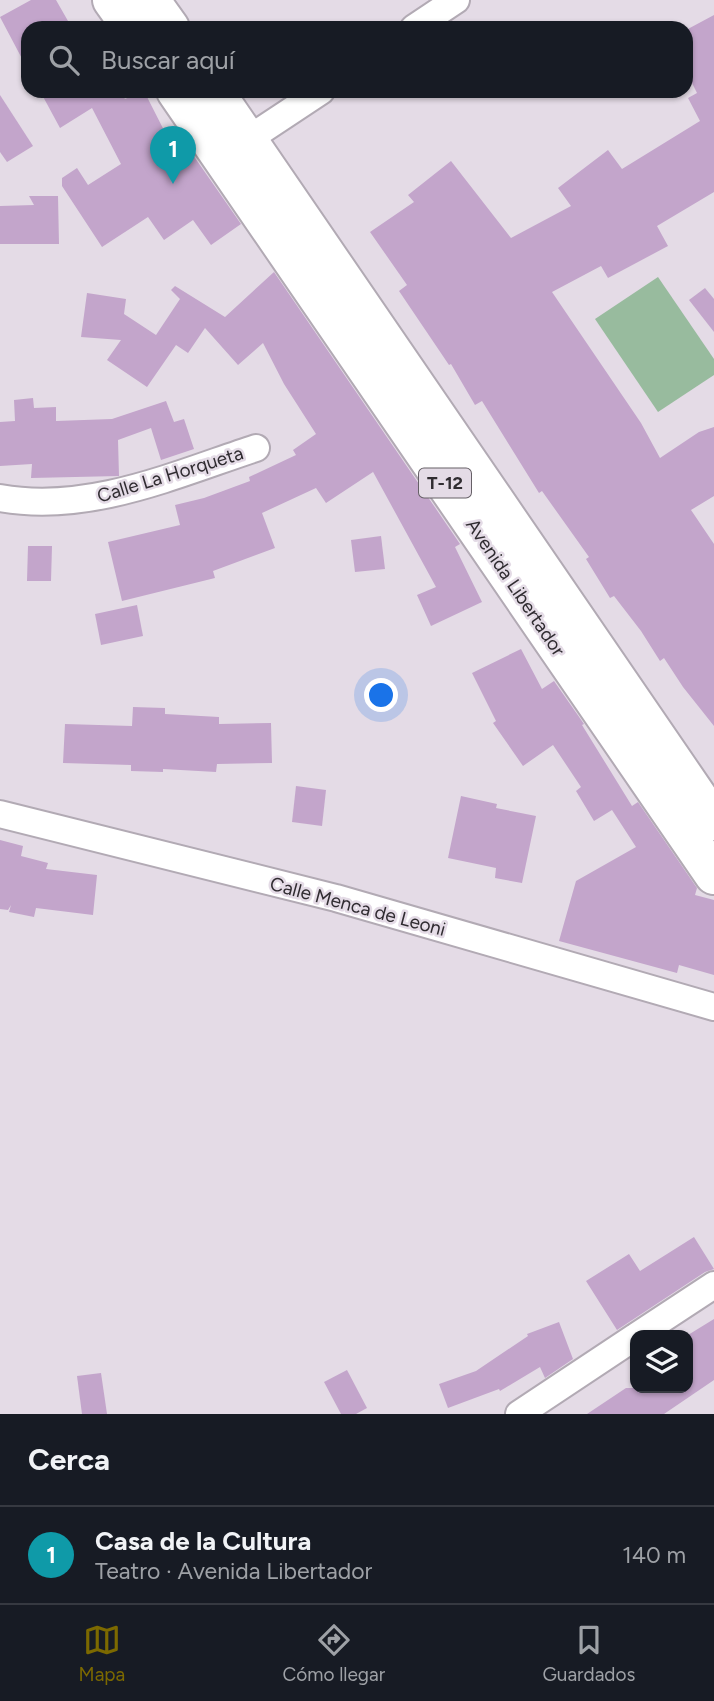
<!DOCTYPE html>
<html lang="es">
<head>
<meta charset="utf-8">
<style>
  :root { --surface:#171b24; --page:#242831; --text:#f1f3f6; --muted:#9ea1a6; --line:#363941; --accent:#7c6900 }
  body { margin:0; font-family:Figtree,sans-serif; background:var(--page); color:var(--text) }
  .controls { position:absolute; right:21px; bottom:21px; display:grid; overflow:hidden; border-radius:14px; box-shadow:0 2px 5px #0004 }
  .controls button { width:63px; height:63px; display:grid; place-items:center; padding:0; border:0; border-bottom:2px solid var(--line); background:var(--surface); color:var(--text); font:35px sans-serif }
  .you { position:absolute; left:382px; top:696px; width:24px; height:24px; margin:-18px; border:5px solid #fff; border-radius:50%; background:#1a73e8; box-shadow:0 0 0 10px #1a73e833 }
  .badge { display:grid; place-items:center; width:46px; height:46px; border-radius:50%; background:var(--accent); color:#fff; font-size:23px; font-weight:700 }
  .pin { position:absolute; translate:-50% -58px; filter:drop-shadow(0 2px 4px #0008) }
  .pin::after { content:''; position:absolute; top:37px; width:24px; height:21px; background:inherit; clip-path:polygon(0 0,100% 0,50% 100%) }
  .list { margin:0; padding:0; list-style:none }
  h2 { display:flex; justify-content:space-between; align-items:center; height:91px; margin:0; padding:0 28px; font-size:30px }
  h2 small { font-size:23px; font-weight:400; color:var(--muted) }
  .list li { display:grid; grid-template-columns:46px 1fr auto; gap:21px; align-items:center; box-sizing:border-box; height:98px; padding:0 28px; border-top:2px solid var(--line) }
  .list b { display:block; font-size:26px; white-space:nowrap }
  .list p { margin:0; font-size:23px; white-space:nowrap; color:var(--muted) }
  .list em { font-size:23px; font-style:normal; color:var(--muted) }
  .icon { flex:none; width:38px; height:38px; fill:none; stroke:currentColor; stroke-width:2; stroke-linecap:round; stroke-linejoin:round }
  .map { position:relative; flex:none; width:714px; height:1414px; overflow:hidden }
  .search { position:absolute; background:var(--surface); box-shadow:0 2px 5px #0004; left:21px; right:21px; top:21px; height:77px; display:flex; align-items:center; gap:18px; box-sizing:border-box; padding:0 24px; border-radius:21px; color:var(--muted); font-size:26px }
  .sheet { height:189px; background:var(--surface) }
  nav { display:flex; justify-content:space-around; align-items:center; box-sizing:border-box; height:98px; border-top:2px solid var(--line); background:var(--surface); font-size:19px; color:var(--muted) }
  nav a { display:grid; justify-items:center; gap:4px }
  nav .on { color:var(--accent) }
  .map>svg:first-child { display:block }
</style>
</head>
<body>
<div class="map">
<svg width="714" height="1414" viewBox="0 0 714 1414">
  <rect width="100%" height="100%" fill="#e4dbe6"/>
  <!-- green -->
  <path fill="#98bb9e" d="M658,277l56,82v16l-56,37 -63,-93z"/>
  <!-- building -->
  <g fill="#c3a5cb">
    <path d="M31,0h25l16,28h-44v42l-28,-53z"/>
    <path d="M714,15v177l-57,34 11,20 -60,32 -7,-12 -49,26 89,131 19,35 39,-26 15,-5v69l-23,14 23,34v182l-31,-39 -19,-29 -4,3 -19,-30 -27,-35 -4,2 -24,-39 3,-2 -47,-66 -3,2 -57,-92 -7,4 -24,-41 -2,1 -50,-74 8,-6 -37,-53 44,-30 -6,-7 43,-34 60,77 60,-32 -13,-18 50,-38 14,19 78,-48 -12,-23 9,-5 -11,-22v-41z"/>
    <path d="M40,91h80l5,8 19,-8 31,61 11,-7 55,79 -30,21 -18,-25 -29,20 -16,-23 -46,30 -40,-61v-8l15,-10 11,17 33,-21 -29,-56 -32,20z"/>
    <path d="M0,95l33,51 -26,16 -7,-10z"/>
    <path d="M29,196h29l1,48h-59v-38l34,-1z"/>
    <path d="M274,272l186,272 -5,3 27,55 -51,24 -14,-31 19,-8 -64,-117 1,2 -47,31 -10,-15 -54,25 13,35 -62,23 2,7 -93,23 -14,-59 72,-17 -5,-20 29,-7 46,-17 -1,-4 47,-22 -3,-5 23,-16 -32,-50 -21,-41 -25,22 -33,-37 -17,25 -12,-8 -29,42 -40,-27 14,-20 -40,-3 6,-44 39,6 -2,15 32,21 24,-36 -9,-9 4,-4 50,31z"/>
    <path d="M705,288l9,11v33l-25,-32z"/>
    <path d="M33,398l1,10 22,-1v14l56,-2 54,-18 8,21 10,-3 10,30 -33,11 -10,-32 -33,12 1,36 -88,2 1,-14 -32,2v-44l15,-1 -1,-21z"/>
    <path d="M381,536l4,33 -30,3 -4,-32z"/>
    <path d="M28,546h24l-1,35h-24z"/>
    <path d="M137,605l6,31 -42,9 -6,-31z"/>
    <path d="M521,649l21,40 12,-8 30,43 -2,1 50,81 6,-4 59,86 -2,7 19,5v75l-35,-10 -2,8 -118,-32 17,-60 60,-34 -24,-37 -18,11 -18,-30 5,-4 -28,-42 -30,21 -30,-43 3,-2 -24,-48z"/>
    <path d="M133,707l32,1v6l54,3v7l52,-1 1,40 -55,1 -1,8 -53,-3v3l-32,-1v-6l-68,-2 2,-39 67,2z"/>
    <path d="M296,786l30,4 -4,36 -30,-4z"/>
    <path d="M461,796l36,8 -1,4 40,8 -14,67 -27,-5 1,-10 -48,-10z"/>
    <path d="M0,840l23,6 -2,10 27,7 -2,6 51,6 -4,40 -57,-7 -2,9 -25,-5 2,-7 -3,5 -8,-1z"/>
    <path d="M694,1237l20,32 -9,3 -88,58 -31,-49 43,-27 11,17z"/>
    <path d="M714,1319v61l-50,34h-77l39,-26h62v-53z"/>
    <path d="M559,1322l14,37 -28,19 -5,-11 -40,24 -1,-2 -51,19 -9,-24 37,-13 52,-35 -1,-2z"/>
    <path d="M347,1370l20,38 -11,6h-15l-17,-32z"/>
    <path d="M101,1373l6,41h-25l-5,-38z"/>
  </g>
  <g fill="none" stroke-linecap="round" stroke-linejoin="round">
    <!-- street casing -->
    <g stroke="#b2aab4" stroke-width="30">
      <g id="street">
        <path d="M414,28l42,-28"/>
        <path d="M247,140l74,-49"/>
        <path d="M0,498c88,16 174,-23 256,-50"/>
        <path d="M0,814l336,84 378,109"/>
        <path d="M638,1335l76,-50"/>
        <path d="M519,1414l116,-77"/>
      </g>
    </g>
    <!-- highway casing -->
    <g stroke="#b2aab4" stroke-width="42">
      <g id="highway">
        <path d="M112,0l20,28"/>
        <path d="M150,0l20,28"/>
        <path d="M176,91l538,784"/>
        <path d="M214,91l500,730"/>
      </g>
    </g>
    <!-- street -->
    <use href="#street" stroke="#fff" stroke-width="26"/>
    <!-- highway -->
    <use href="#highway" stroke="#fff" stroke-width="38"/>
  </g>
  <g text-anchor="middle" stroke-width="5" stroke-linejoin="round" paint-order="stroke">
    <!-- shield labels -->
    <rect fill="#e4dbe6" stroke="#666067" stroke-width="2" x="419" y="468.5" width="52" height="29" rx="5"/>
    <g font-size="18" font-weight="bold" fill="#302c31">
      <text x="445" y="489">T-12</text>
    </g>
    <!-- street labels -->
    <g font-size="19" fill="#302c31" stroke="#e4dbe6">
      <text transform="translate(170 474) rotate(-17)" y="7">Calle La Horqueta</text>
      <text transform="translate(516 587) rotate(56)" y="7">Avenida Libertador</text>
      <text transform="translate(358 906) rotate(15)" y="7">Calle Menca de Leoni</text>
    </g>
  </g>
</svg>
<div class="controls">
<button><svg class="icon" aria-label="layers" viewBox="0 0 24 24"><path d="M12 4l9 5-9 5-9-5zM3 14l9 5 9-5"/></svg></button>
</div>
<div class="you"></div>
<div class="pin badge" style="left:173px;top:184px;background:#0f9aa8">1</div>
<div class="search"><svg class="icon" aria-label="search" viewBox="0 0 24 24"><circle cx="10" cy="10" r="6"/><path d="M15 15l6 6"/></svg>Buscar aquí</div>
</div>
<section class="sheet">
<h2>Cerca<small></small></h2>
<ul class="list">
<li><span class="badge" style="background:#0f9aa8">1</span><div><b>Casa de la Cultura</b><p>Teatro · Avenida Libertador</p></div><em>140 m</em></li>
</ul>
</section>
<nav>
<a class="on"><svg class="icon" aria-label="map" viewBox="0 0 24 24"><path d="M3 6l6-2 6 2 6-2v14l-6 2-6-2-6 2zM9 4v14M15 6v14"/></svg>Mapa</a>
<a><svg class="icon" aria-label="directions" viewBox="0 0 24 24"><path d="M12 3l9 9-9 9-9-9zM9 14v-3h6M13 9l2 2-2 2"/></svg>Cómo llegar</a>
<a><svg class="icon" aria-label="saved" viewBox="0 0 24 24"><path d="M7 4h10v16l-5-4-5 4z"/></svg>Guardados</a>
</nav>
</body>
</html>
